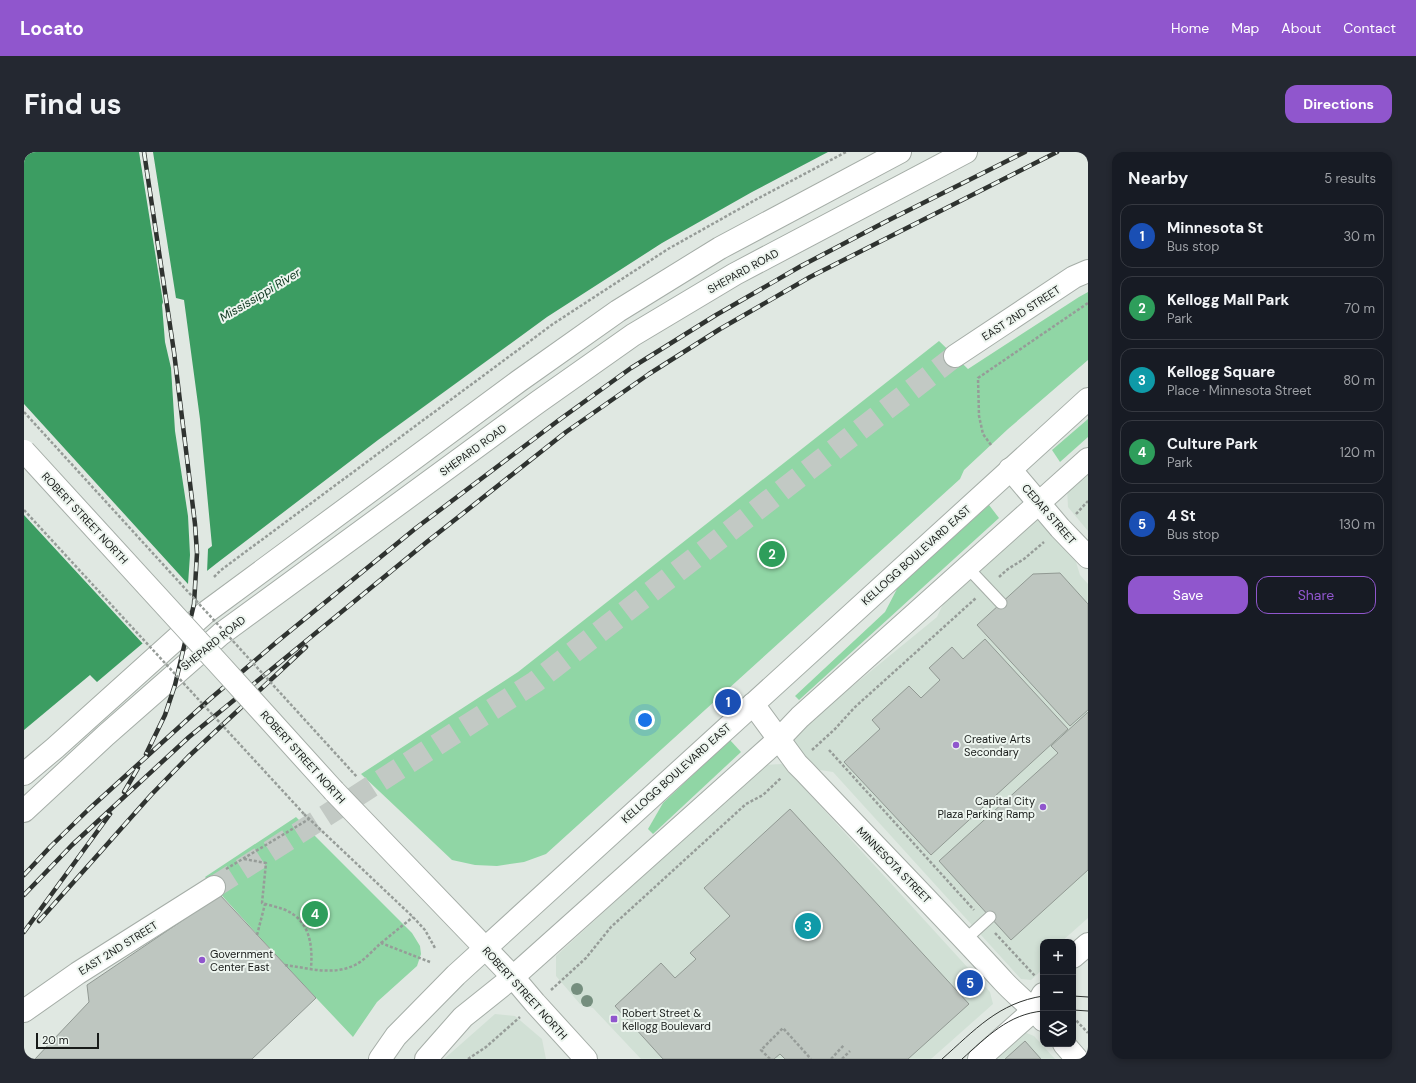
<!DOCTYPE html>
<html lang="en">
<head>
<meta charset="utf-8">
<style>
  :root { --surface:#171b24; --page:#242831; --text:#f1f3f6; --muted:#9ea1a6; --line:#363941; --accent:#9056cd }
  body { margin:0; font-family:"DM Sans",sans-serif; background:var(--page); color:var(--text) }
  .controls { position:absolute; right:12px; bottom:12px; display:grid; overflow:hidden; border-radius:8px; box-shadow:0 2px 6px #0003 }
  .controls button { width:36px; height:36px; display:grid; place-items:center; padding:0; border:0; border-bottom:1px solid var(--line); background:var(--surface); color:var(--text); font:20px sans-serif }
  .scale { position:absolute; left:12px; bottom:10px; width:63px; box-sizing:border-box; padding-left:4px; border:2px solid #181b19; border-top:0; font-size:11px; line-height:14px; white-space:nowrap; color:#181b19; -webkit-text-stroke:3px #edf5ef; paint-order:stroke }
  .you { position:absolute; left:621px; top:568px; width:14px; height:14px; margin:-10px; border:3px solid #fff; border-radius:50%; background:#1a73e8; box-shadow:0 0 0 6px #1a73e833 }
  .badge { display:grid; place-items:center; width:26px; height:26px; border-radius:50%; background:var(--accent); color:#fff; font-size:13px; font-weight:700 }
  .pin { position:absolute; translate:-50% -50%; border:2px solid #fff; box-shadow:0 1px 4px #0006 }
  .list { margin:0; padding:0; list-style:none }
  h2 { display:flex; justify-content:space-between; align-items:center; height:52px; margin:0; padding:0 16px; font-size:17px }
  h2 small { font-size:13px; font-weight:400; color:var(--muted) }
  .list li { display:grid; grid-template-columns:26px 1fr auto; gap:12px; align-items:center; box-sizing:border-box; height:64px; margin:0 8px 8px; padding:0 8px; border:1px solid var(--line); border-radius:12px }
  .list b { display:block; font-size:15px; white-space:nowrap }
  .list p { margin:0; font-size:13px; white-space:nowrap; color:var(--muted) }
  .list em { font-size:13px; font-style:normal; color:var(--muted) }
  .actions { display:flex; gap:8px; padding:12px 16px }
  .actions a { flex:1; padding:9px 0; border:1px solid var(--accent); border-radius:12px; text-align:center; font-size:14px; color:var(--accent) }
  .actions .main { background:var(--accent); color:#fff }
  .icon { flex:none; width:22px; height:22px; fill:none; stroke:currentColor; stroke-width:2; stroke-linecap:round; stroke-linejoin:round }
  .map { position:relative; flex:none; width:1064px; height:907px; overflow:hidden; border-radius:12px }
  header { display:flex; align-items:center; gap:24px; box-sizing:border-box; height:56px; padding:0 20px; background:var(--accent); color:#fff }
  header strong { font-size:19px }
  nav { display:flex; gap:22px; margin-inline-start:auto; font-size:14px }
  .intro { display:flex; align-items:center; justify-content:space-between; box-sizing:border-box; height:96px; padding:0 24px }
  h1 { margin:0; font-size:28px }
  .button { padding:10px 18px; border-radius:12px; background:var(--accent); color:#fff; font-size:14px; font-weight:700 }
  main { display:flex; gap:24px; padding:0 24px }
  aside { flex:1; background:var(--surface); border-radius:12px; box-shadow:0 2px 6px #0003 }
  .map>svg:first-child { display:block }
</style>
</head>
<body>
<header>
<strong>Locato</strong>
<nav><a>Home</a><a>Map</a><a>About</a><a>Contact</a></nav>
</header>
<div class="intro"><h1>Find us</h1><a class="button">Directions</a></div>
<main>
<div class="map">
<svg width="1064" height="907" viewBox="0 0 1064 907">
  <rect width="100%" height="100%" fill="#e0e8e2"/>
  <!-- built -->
  <g fill="#d1e0d5">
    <path d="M1064,319v60l-20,-24 -1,-19z"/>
    <path d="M1020,367l29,33 7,23 8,9v334l-27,24h-18v27l-12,11 -10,-1 -188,-207 -13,-2 -26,-25v-11l143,-117 7,-15 91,-82z"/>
    <path d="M758,612l208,228 3,12 -62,55h-290l-48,-51 -13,-4 -24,-28v-20l207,-191z"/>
    <path d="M471,862l20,2 27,23 4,20h-102z"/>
    <path d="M1000,880l10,4 21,23h-63z"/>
  </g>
  <!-- green -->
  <g fill="#90d6a5">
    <path d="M1064,140v68l-80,69 -44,41 -4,9 -414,375 -22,8 -27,4 -22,-1 -23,-5 -91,-86 157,-102 421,-331 29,28 111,-72z"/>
    <path d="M1064,267v18l-28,25 -8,-12z"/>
    <path d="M965,353l10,13 -200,182 -4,-4 90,-84 13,-25z"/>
    <path d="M706,588l11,12 -88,82 -5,-5 15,-26z"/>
    <path d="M272,665l116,116 8,13 1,8 -4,12 -40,36 -24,35 -68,-72 -80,-88z"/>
  </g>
  <!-- water -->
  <path fill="#3c9d62" d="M0,0h804l-76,40 -90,51 -115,74 -169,123 -161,123 -72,57 11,12 -59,50 -7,-7 -66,55z"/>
  <!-- pier -->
  <path fill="#e0e8e2" d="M115,0h14l23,146 8,2 16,119 12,127 -4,3 -1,24 -59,47 10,12 -14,13 -120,-130v-111l164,180 2,-29 -2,-39 -13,-85 -4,-63 -6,-26 -3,-37 1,-3z"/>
  <!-- building -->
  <g fill="#bec6c0" stroke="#919993">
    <path d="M1036,421l28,31v106l-18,16 -93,-101 56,-51z"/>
    <path d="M961,487l83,90 -137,126 -87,-93 36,-33 -8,-9 37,-34 12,12 19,-18 -11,-12 23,-21 11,12z"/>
    <path d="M1064,560v158l-77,70 -72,-79 119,-108 -7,-7z"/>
    <path d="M766,657l179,195 -61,55h-123l-5,-5 -6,5h-111l-48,-53 46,-43 14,15 21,-19 -6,-6 40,-37 -26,-28z"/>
    <path d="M196,743l96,103 -64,61h-217l54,-57 -2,-17z"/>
    <path d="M1001,889l16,18h-36z"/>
  </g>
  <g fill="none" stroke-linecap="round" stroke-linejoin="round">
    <!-- minor-tunnel -->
    <path stroke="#c2c9c4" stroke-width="22" stroke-dasharray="22 11" stroke-linecap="butt" d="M190,735l321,-205 420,-326"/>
    <!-- service casing -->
    <g stroke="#a5ada7" stroke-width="13">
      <g id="service">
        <path d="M943,415l34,36"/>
        <path d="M942,787l24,-22"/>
      </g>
    </g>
    <!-- minor casing -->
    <g stroke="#a5ada7" stroke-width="24">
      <g id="minor">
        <path d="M931,204l119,-79 14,-6"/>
        <path d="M986,317l50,59 28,29"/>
        <path d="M729,552l44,60 8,8c66,70 134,139 199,210 12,13 27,24 39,38"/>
        <path d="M1049,805l15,-13"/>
        <path d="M0,859l54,-38 136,-86"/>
        <path d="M1040,892l13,15"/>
        <path d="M955,907l55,-49 9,-16"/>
      </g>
    </g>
    <!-- tertiary casing -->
    <g stroke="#a5ada7" stroke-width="24">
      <path id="tertiary" d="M489,825l22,26 51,56"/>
    </g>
    <!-- secondary casing -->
    <g stroke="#a5ada7" stroke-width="24">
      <g id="secondary">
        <path d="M310,639l179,186"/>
        <path d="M356,907l16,-23 60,-61 632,-576"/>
        <path d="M402,907l37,-42 50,-40 266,-238 21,-22 288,-258"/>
      </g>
    </g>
    <!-- trunk casing -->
    <g stroke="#a5ada7" stroke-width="24">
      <g id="trunk">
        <path d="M0,622l31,-26 150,-135 314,-232 99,-70 102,-63 180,-96"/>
        <path d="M0,659l82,-76 115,-101 317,-232 95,-67 102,-61 231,-122"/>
      </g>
    </g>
    <!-- path -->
    <g stroke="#969c98" stroke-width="2.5" stroke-dasharray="3 2" stroke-linecap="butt">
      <path d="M967,293l-8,-11 -4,-18 -1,-38 110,-75"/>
      <path d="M1052,362l12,-13"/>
      <path d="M190,425l7,-7 332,-246 115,-75 89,-50 89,-47"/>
      <path d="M975,425l9,-8 16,-10 20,-17"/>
      <path d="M788,598l23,-21 19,-21 122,-110"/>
      <path d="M805,598l145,160"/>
      <path d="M280,662l109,103 12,13 10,18"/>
      <path d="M220,707l22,4 -4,40c7,2 15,4 21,6 26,10 30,34 28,59"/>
      <path d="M202,717l83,-50"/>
      <path d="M971,781l40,43"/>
      <path d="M233,783l8,-31"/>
      <path d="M357,791l32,-26"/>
      <path d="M261,813c23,3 48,11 70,0 10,-5 18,-15 26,-22l49,19"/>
      <path d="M527,838l35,-32 25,-31 135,-123 17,-9 18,-17"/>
      <path d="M1049,865l15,16"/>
      <path d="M444,907l18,-12 34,-30"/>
      <path d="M746,907l-9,-9 22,-22 28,31"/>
      <path d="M807,907l13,-14"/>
      <path d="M818,907l8,-8"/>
    </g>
    <!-- service -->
    <use href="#service" stroke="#fff" stroke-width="11"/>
    <!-- minor -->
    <use href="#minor" stroke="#fff" stroke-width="22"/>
    <!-- tertiary -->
    <use href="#tertiary" stroke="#fff" stroke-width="22"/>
    <!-- secondary -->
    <use href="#secondary" stroke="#fff" stroke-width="22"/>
    <!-- trunk -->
    <use href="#trunk" stroke="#fff" stroke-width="22"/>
    <!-- tram -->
    <g stroke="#2f3330" stroke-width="1">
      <path d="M1049,844l15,1"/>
      <path d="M1049,858l15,1"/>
      <path d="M918,907c33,-29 56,-56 101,-63"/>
      <path d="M938,907c25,-22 46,-45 81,-48"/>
    </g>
    <!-- rail casing -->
    <g stroke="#2f3330" stroke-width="4.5">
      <g id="rail">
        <path d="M120,0l30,200 21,172 2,29 -3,51 -19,81 -10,30 -19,39"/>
        <path d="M100,640l14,-24"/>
        <path d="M0,723l27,-29 38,-37 121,-110 69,-59 137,-112 143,-108 72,-52 85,-53 85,-49 84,-44 140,-70"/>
        <path d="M0,743l48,-50 117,-108 239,-196 138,-109 83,-58 71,-45 90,-52 247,-125"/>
        <path d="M15,769l112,-126 37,-38 118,-110"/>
        <path d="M0,780l86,-118"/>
      </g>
    </g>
    <!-- rail -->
    <use href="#rail" stroke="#edf5ef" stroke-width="3" stroke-dasharray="9" stroke-linecap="butt"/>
    <!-- secondary-bridge casing -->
    <g stroke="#a5ada7" stroke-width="24" stroke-linecap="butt">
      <path id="secondary-bridge" d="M0,299l194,212 116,128"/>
    </g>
    <!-- path-bridge -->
    <g stroke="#969c98" stroke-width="2.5" stroke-dasharray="3 2" stroke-linecap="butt">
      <path d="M0,260l333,365"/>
      <path d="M0,358l280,304"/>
    </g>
    <!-- secondary-bridge -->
    <use href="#secondary-bridge" stroke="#fff" stroke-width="22"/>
  </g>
  <!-- trees -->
  <g fill="#758e7e">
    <circle cx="553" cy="837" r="6"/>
    <circle cx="563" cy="849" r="6"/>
  </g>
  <!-- markers -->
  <g fill="#9056cd" stroke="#edf5ef" stroke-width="1.5">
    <circle cx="932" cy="593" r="4"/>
    <circle cx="1019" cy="655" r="4"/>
    <circle cx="178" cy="808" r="4"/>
    <rect x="586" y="863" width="8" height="8" rx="2"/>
  </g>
  <g text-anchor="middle" stroke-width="4" stroke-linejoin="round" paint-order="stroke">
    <!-- street labels -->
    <g font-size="11" fill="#181b19" stroke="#edf5ef">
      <text transform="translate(719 119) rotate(-29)" y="4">SHEPARD ROAD</text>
      <text transform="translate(997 161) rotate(-33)" y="4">EAST 2ND STREET</text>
      <text transform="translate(449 298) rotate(-36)" y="4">SHEPARD ROAD</text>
      <text transform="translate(1025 362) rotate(49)" y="4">CEDAR STREET</text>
      <text transform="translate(61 366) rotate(47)" y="4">ROBERT STREET NORTH</text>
      <text transform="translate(892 403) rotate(-42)" y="4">KELLOGG BOULEVARD EAST</text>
      <text transform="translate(189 491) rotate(-39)" y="4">SHEPARD ROAD</text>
      <text transform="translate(279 605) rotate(48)" y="4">ROBERT STREET NORTH</text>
      <text transform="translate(652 621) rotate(-42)" y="4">KELLOGG BOULEVARD EAST</text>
      <text transform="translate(870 713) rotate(46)" y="4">MINNESOTA STREET</text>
      <text transform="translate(94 796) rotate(-32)" y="4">EAST 2ND STREET</text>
      <text transform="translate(501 841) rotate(48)" y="4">ROBERT STREET NORTH</text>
    </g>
    <!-- poi labels -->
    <g font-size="11" fill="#181b19" stroke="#edf5ef" text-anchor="start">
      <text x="940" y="591">Creative Arts<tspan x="940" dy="13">Secondary</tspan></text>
      <text x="1011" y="653" text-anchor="end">Capital City<tspan x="1011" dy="13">Plaza Parking Ramp</tspan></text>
      <text x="186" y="806">Government<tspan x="186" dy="13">Center East</tspan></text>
      <text x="598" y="865">Robert Street &amp;<tspan x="598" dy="13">Kellogg Boulevard</tspan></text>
    </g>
    <!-- water labels -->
    <g font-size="12" font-style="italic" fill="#0c351d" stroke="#edf5ef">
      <text transform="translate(236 143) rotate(-31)" y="4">Mississippi River</text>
    </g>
  </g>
</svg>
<div class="controls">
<button>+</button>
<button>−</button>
<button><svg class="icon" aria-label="layers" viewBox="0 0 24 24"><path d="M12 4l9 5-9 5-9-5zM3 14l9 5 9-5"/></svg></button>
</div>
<div class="scale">20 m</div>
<div class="you"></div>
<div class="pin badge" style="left:704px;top:550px;background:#1a4fb4">1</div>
<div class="pin badge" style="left:748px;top:402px;background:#2e9e5b">2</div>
<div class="pin badge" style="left:784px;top:774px;background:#0f9aa8">3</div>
<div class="pin badge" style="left:291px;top:762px;background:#2e9e5b">4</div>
<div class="pin badge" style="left:946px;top:831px;background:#1a4fb4">5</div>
</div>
<aside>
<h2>Nearby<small>5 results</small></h2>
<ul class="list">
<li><span class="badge" style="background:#1a4fb4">1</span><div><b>Minnesota St</b><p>Bus stop</p></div><em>30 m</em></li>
<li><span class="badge" style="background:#2e9e5b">2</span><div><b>Kellogg Mall Park</b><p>Park</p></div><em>70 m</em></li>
<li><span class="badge" style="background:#0f9aa8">3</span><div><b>Kellogg Square</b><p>Place · Minnesota Street</p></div><em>80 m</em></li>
<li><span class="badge" style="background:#2e9e5b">4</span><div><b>Culture Park</b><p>Park</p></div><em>120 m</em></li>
<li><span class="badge" style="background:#1a4fb4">5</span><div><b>4 St</b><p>Bus stop</p></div><em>130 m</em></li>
</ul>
<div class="actions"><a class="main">Save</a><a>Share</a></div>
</aside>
</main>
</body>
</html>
